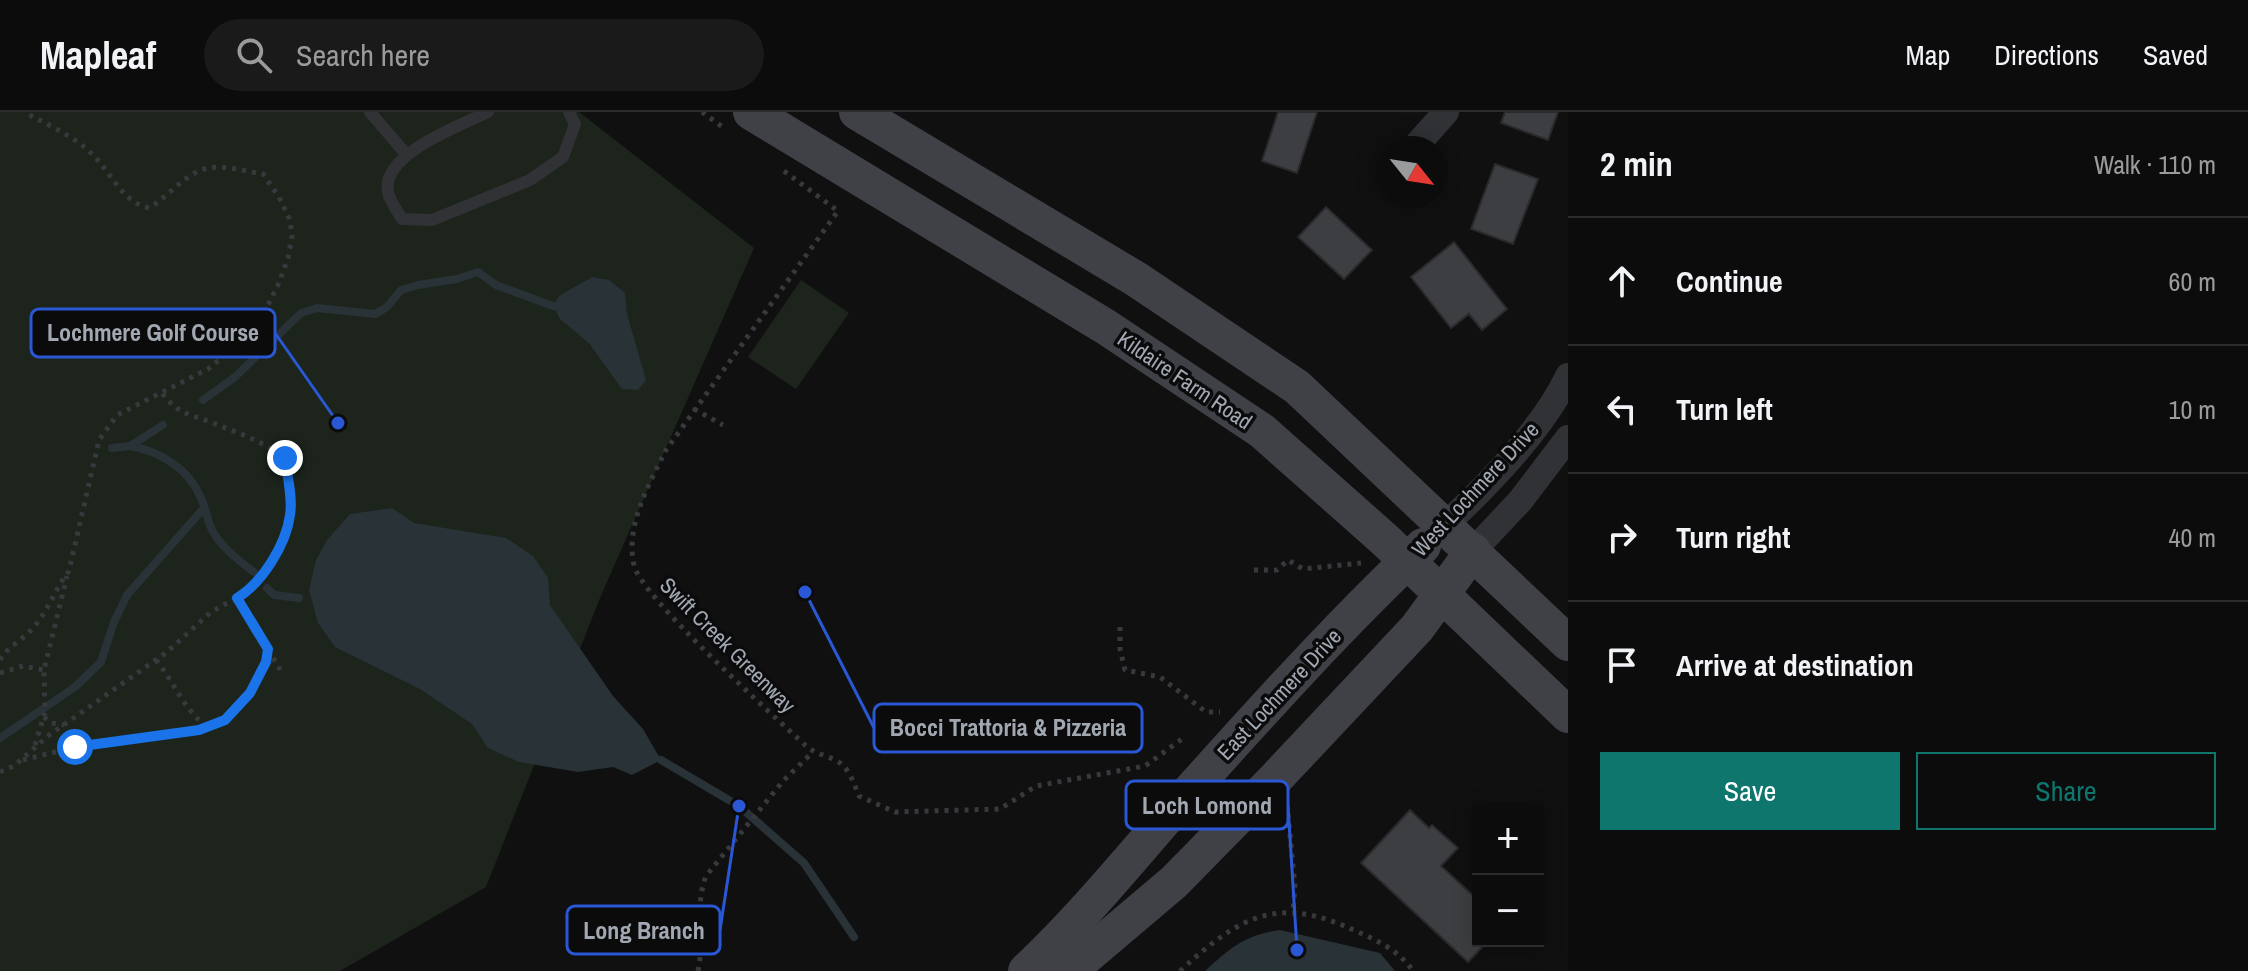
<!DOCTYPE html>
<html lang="en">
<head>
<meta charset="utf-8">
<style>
  :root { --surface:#0c0c0d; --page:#1a1a1b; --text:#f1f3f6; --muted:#9a9b9d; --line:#2c2c2e; --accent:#0f766e }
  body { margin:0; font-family:"Archivo Narrow",sans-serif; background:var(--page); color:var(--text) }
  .controls { position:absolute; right:24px; bottom:24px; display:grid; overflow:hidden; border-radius:0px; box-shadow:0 4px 20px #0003 }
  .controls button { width:72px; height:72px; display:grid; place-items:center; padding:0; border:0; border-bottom:2px solid var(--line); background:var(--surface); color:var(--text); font:40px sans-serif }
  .compass { position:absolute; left:1376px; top:24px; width:72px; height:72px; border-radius:50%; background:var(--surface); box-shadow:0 4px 20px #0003; rotate:120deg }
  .stop { position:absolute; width:24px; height:24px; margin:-18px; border:6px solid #1a73e8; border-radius:50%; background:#fff }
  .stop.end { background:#1a73e8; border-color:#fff; box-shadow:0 2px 8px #0008 }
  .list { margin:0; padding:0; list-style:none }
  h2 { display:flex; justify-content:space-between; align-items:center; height:104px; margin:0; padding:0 32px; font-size:34px }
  h2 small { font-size:26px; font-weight:400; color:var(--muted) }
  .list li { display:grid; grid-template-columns:52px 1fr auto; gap:24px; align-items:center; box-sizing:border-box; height:128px; padding:0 32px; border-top:2px solid var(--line) }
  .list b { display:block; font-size:30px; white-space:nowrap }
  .list em { font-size:26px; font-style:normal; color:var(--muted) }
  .actions { display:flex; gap:16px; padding:24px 32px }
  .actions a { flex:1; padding:18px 0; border:2px solid var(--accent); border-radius:0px; text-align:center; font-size:28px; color:var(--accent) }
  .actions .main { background:var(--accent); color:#fff }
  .icon { flex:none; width:44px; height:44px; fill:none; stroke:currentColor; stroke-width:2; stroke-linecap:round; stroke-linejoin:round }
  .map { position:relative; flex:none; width:1568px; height:859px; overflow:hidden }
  header { display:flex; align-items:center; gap:48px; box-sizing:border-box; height:112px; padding:0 40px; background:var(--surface); border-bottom:2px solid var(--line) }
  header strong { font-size:38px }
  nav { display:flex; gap:44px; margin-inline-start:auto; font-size:28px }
  .search { width:560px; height:72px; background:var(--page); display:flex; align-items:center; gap:20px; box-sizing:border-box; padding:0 28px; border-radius:44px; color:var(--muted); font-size:30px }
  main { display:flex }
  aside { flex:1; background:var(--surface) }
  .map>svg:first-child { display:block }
</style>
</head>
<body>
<header>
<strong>Mapleaf</strong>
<div class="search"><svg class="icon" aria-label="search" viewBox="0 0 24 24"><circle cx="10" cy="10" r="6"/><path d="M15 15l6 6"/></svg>Search here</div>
<nav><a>Map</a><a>Directions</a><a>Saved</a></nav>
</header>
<main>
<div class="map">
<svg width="1568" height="859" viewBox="0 0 1568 859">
  <rect width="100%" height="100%" fill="#101011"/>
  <!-- green -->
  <g fill="#1c241c">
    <path d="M0,0h579l175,136 -154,350 -114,289 -146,84h-340z"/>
    <path d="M801,168l48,33 -53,76 -48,-32z"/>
  </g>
  <!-- water -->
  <g fill="#283237">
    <path d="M592,165l17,3 16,13 2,21 19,66 -8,10 -16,-1 -33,-46 -29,-24 -7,-13 6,-10z"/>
    <path d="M392,396l22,15 92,15 27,18 15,22 2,27 63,91 30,33 18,31 -29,15 -19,-8 -35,5 -59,-10 -31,-14 -16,-24 -52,-35 -85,-42 -17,-24 -9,-33 7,-30 11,-20 23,-26z"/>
    <path d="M1280,818l100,23 15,18h-190c25,-23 40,-36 75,-41z"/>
  </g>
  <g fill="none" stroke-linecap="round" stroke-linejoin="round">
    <!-- stream -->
    <g stroke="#283237" stroke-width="8">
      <path d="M203,288l32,-23 66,-64 16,-5 58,6 12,-7 14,-17 17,-5 39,-6 21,-7 18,13 57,21"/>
      <path d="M130,334c29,5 58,22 70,50 6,11 7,25 13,36 9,15 27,30 41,40"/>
      <path d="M112,336l18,-2 33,-21"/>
      <path d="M267,476l7,7 25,3"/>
      <path d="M0,626l75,-51 26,-25 13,-40 13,-27 77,-87"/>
      <path d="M661,648l78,46 65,57 50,74"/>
    </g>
  </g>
  <!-- building -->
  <g fill="#3c3e41" stroke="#2a2a2d" stroke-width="2">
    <path d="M1278,0h39l-20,61 -35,-12z"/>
    <path d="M1505,0h53l-10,28 -47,-17z"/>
    <path d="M1495,52l43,15 -25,65 -42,-15z"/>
    <path d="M1326,95l46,43 -28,29 -46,-42z"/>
    <path d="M1454,130l53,67 -25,21 -13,-16 -18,14 -40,-51z"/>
    <path d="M1410,698l19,18 3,-3 26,23 -17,18 37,34v41h10l-20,21 -107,-99z"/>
  </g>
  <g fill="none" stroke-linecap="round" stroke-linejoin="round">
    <!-- path -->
    <g stroke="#37393d" stroke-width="5" stroke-dasharray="4 6" stroke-linecap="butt">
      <path d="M702,0l22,16"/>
      <path d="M784,59l54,40 -172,239c-17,34 -41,76 -32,115 6,31 141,152 171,180 10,9 21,10 32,16 12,6 17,23 22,35l36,16 105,-3 36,-23 109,-20 37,-27"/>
      <path d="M694,297l29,16"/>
      <path d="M1254,458h23l11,-10 15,9 58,-6"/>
      <path d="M237,486l44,73"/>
      <path d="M1120,515v22l5,21 35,7 46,35h14"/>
      <path d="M0,548c8,-14 23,-20 33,-32 15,-17 22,-39 36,-57l30,-131 18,-25 91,-46 37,-31 20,-27 13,-26 10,-27 4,-22 -2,-16 -11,-23 -16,-23c-21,-3 -49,-13 -68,-1 -17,9 -29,25 -46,35 -28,-6 -39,-38 -59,-56 -18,-17 -44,-28 -66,-40"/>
      <path d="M156,548c19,23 27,50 52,67"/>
      <path d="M0,561l23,-7 21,4"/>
      <path d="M44,605l7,6 13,2"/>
      <path d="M35,633l10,-33 -1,-42 23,-94"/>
      <path d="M23,648l52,-13 124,-17 26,-10 25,-27 16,-31 2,-13"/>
      <path d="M0,660l14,-6 34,-30 119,-84 44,-40 36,-20 20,-25 14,-22 10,-31 -6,-56c-22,-17 -49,-26 -75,-36 -23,-9 -32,-8 -48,-29"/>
      <path d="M1288,702l7,73 -2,24"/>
      <path d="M698,859c7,-32 -4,-64 8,-95l77,-95 30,-29"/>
      <path d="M1180,859c61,-56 99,-77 178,-39 21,9 42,20 55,39"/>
    </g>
    <!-- lane -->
    <g stroke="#313236" stroke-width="12">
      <path d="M370,0l36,42"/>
      <path d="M488,0c-28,14 -113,44 -99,84 3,8 9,16 13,23l30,1 98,-40 33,-23 12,-33 -6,-12"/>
    </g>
    <!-- street -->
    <g stroke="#313236" stroke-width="26">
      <path d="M1414,36l32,-36"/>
      <path d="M1445,413c43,-40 98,-96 123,-149"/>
      <path d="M1473,439l47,-50 48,-63"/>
    </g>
    <!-- secondary -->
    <g stroke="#3f4146" stroke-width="36">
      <path d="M751,0l355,215 156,104 123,109 183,175"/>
      <path d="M857,0l279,167 161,108 271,256"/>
      <path d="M1026,859c53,-50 99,-106 147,-161 81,-90 162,-181 250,-264"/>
      <path d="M1069,859l105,-89 101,-103 142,-151 56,-77"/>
    </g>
  </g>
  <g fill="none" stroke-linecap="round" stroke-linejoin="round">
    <!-- route -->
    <path stroke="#1a73e8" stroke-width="10" d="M75,635l124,-17 26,-10 25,-27 16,-31 2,-13 -31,-51c25,-15 49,-53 53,-83 3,-18 -3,-39 -5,-57"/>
  </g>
  <g text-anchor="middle" stroke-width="7" stroke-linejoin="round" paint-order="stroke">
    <!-- street labels -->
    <g font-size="22" fill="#a1a8b2" stroke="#0b0b0c">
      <text transform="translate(1185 268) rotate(34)" y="8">Kildaire Farm Road</text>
      <text transform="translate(1475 377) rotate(-47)" y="8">West Lochmere Drive</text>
      <text transform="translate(728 533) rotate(45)" y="8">Swift Creek Greenway</text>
      <text transform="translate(1279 582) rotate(-47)" y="8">East Lochmere Drive</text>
    </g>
  </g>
  <!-- callouts -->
  <path fill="none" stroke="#2a57d4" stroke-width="3" d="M338 311L275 221M805 480L874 616M1297 838L1288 693M739 694L720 818"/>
  <g fill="#2a57d4" stroke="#0b0b0c" stroke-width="3">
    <circle cx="338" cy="311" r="8"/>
    <circle cx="805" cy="480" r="8"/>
    <circle cx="1297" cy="838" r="8"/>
    <circle cx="739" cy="694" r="8"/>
  </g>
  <g fill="#0b0b0c" stroke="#2a57d4" stroke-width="3">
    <rect x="31" y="197" width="244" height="48" rx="8"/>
    <rect x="874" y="592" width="268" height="48" rx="8"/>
    <rect x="1126" y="669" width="162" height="48" rx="8"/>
    <rect x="567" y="794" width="153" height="48" rx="8"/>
  </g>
  <g font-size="24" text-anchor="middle" font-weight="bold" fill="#a1a8b2">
    <text x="153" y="229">Lochmere Golf Course</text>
    <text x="1008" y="624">Bocci Trattoria &amp; Pizzeria</text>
    <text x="1207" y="702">Loch Lomond</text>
    <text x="644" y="827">Long Branch</text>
  </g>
</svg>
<div class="controls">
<button>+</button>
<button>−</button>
</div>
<svg class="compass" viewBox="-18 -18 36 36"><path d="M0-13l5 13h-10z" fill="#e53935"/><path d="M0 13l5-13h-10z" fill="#9a9b9d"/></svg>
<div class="stop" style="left:75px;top:635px"></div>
<div class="stop end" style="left:285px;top:346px"></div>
</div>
<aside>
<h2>2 min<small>Walk · 110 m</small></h2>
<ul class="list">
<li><svg class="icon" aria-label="ahead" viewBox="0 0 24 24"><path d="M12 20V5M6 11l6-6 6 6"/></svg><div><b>Continue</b></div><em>60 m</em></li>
<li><svg class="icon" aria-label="left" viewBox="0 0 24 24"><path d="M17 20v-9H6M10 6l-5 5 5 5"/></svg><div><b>Turn left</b></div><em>10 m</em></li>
<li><svg class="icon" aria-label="right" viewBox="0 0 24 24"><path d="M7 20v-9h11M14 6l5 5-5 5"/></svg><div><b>Turn right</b></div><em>40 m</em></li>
<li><svg class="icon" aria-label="arrive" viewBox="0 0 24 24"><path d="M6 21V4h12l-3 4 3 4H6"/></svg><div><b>Arrive at destination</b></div></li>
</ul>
<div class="actions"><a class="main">Save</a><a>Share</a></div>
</aside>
</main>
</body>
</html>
